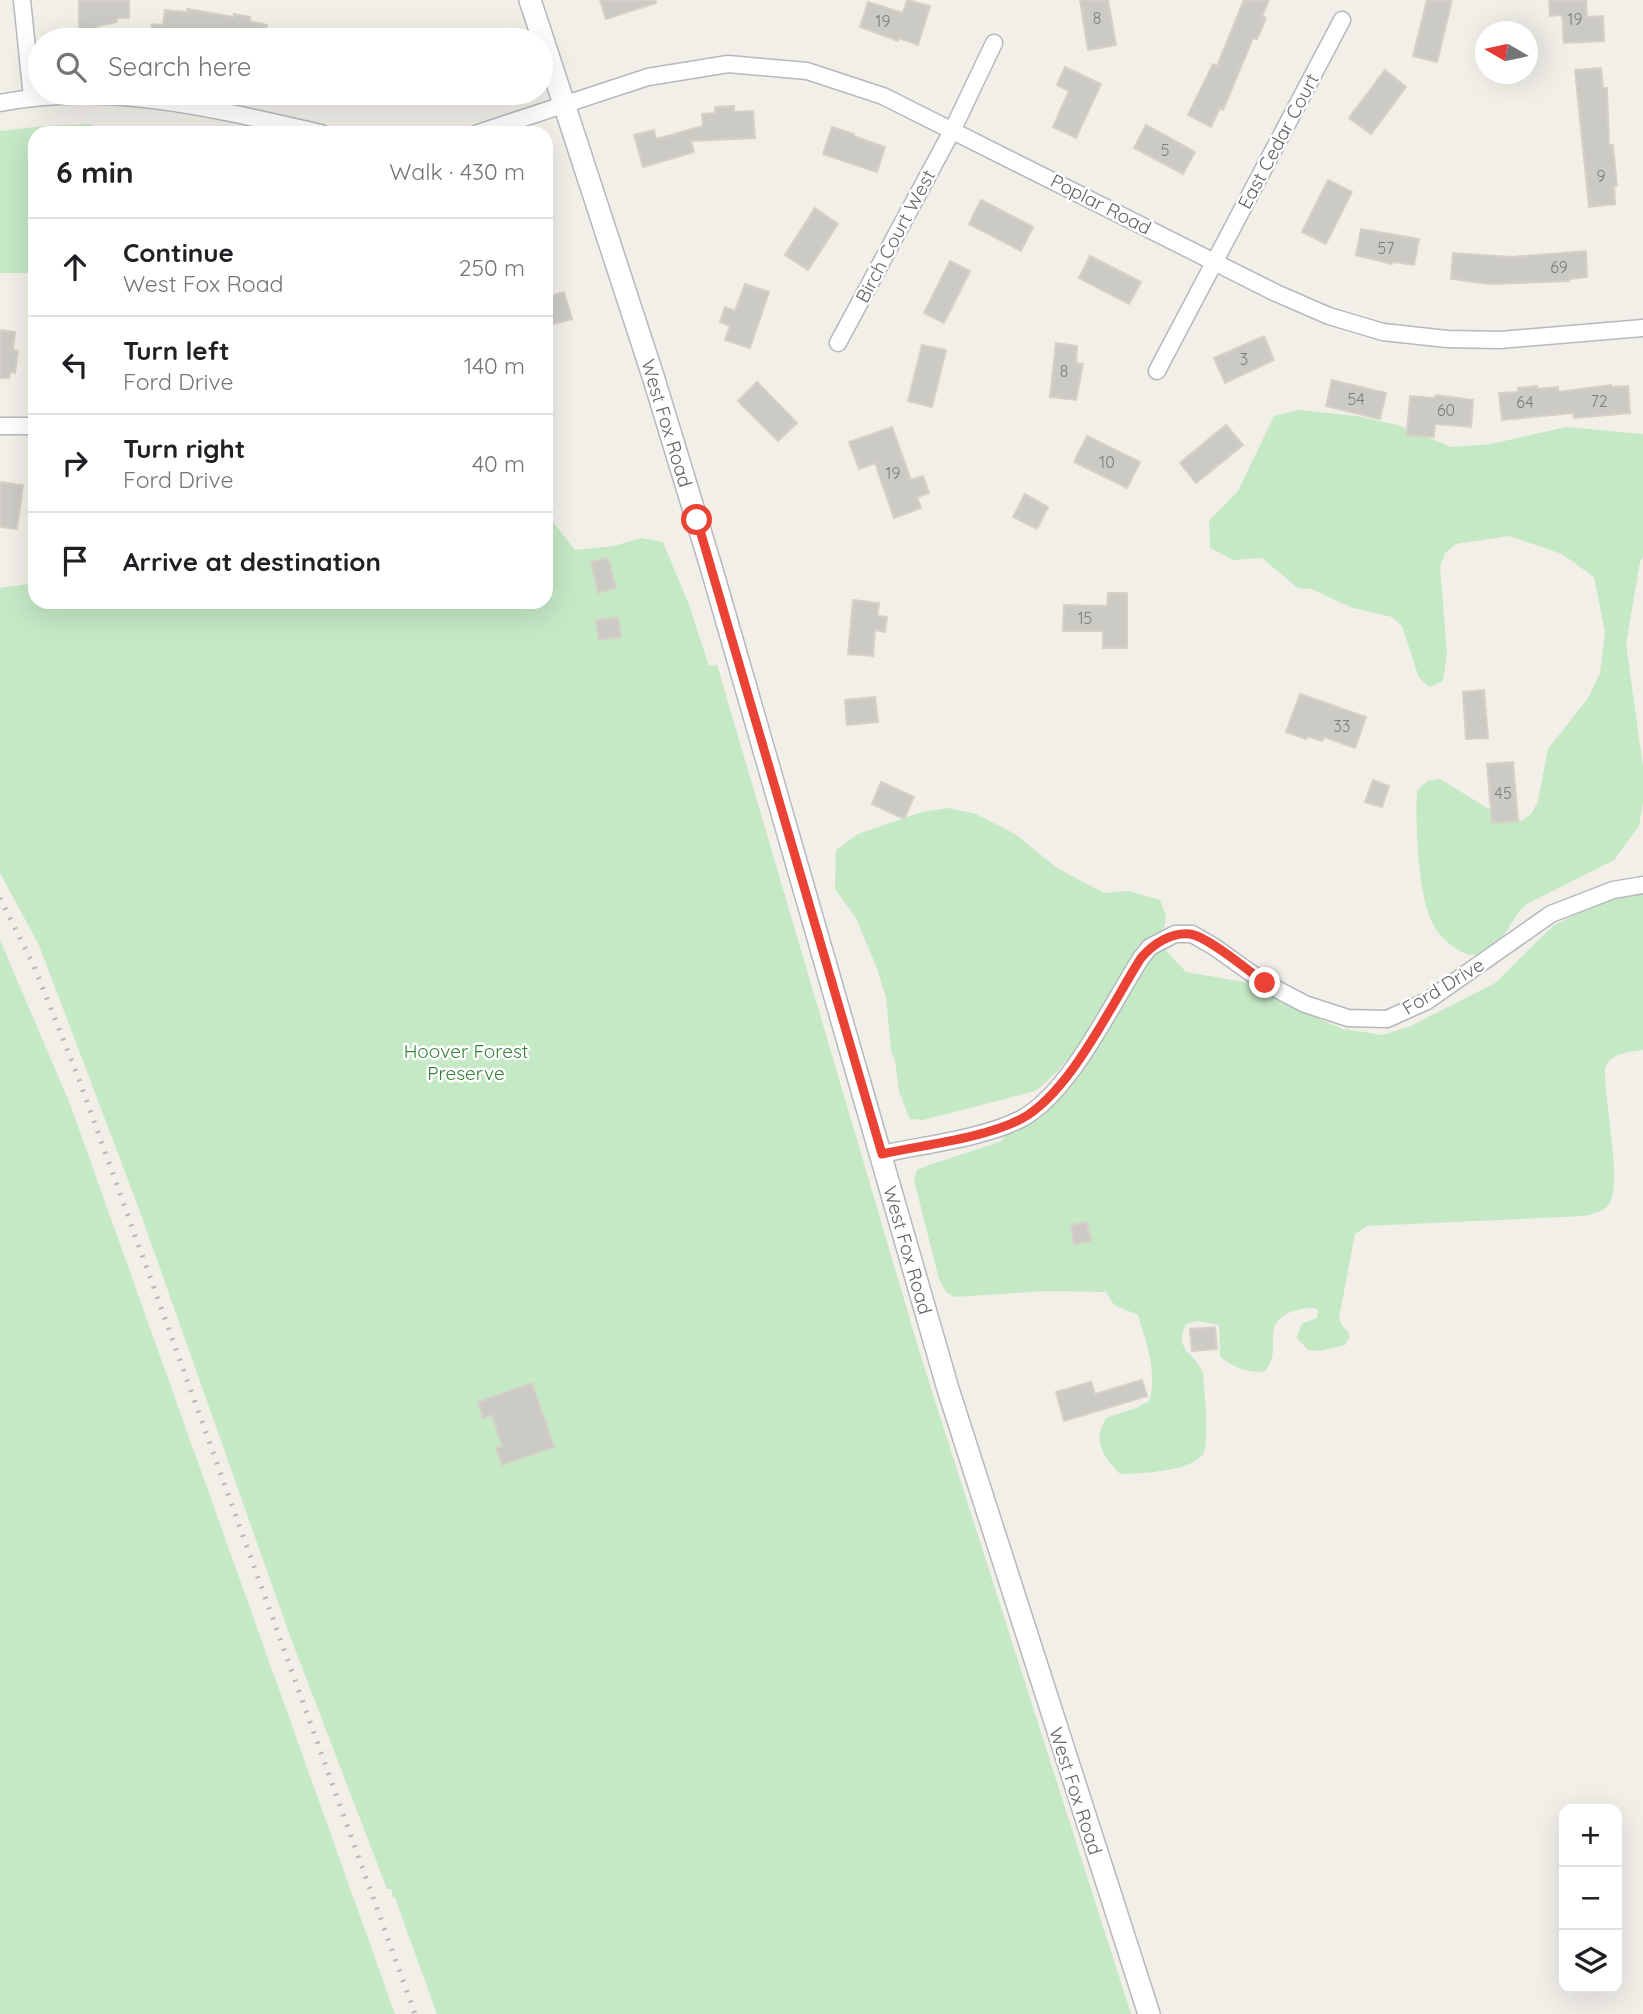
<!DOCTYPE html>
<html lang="en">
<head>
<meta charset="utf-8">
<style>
  :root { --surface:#fff; --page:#f6f6f6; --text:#202124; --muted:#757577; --line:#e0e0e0 }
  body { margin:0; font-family:Quicksand,sans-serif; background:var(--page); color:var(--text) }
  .controls { position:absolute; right:21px; bottom:21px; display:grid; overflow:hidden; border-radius:14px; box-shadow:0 7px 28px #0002 }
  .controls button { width:63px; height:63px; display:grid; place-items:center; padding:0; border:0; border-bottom:2px solid var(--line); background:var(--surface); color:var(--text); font:35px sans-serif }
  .compass { position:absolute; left:1475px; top:21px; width:63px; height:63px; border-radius:50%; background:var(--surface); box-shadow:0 7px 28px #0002; rotate:279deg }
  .stop { position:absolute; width:21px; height:21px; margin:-16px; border:5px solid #ea4335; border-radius:50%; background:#fff }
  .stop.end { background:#ea4335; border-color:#fff; box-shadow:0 2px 7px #0008 }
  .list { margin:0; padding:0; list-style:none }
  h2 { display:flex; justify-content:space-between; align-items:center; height:91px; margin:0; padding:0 28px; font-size:30px }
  h2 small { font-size:23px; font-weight:400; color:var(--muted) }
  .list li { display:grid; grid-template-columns:46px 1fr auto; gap:21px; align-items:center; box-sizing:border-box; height:98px; padding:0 28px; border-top:2px solid var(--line) }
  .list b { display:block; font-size:26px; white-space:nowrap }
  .list p { margin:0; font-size:23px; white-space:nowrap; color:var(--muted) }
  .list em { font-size:23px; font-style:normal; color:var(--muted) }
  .icon { flex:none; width:38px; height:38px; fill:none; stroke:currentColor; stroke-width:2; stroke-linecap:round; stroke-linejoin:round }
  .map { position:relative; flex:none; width:1643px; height:2014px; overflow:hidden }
  .search { position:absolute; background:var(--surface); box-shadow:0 7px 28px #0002; left:28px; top:28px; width:525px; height:77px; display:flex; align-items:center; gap:18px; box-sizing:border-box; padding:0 24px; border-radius:38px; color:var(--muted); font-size:26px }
  .panel { position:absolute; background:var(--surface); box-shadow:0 7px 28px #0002; left:28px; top:126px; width:525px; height:483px; border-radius:21px }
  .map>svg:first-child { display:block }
</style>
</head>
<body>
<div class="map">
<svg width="1643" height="2014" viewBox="0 0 1643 2014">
  <rect width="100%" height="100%" fill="#f1efe8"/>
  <!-- green -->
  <g fill="#c5e8c5">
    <path d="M92,124v9h-57v140h-35v-142l45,-5z"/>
    <path d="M1299,410l57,6 42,9 53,22 40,-3 75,-17 77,7v123l-3,5 -14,82 17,123v34l-4,25 -25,34 -87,44c-20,16 -19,40 -47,50 -10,3 -16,-1 -25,-6 -10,-7 -19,-16 -24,-28 -13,-29 -16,-98 -14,-129l10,-10 13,-2 57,35 25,7 10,-8 6,-12 10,-52 40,-51 12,-25 5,-41 -11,-55 -32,-23 -53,-18 -53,8 -11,9 -5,14 7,86 -4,28 -13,6 -11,-9 -17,-52 -10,-9 -39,-9 -42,-19 -13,-1 -36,-30 -29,2 -23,-12 -1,-27 29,-30 36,-75z"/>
    <path d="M546,517h3l26,33 39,-4 27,-8 22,4 26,63 20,61 8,-1 204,692 210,657h-694l-42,-116 -4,-2 2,-1 -2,-6h-4l-97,-253 -151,-427 -100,-264 -39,-72v-285l35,-5v19h511z"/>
    <path d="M949,808l27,6 39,20 42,34 47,25 25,-2 31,9 6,16 -3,22 4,14 19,20 64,11 35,21 58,25 40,6 28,-9 84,-43 58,-57 60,-31 30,-5v160c-14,2 -34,3 -38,19 -1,34 16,103 6,131 -5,12 -16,13 -27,16l-217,10 -12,8 -16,84 3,8 7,6v6l-4,7 -26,6 -11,-1 -11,-12 4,-14 16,-6 1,-8c-7,-4 -13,-2 -21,0 -42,12 -11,38 -33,62 -17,0 -31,-4 -44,-16l-1,-31 -22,-4 -11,3c-13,27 9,28 17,49 1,16 7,69 0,81 -10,17 -64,20 -83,20 -17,-18 -28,-32 -14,-56l30,-10 13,-7c9,-27 -3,-60 -11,-86l-24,-10 -8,-13 -61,-1 -90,6 -9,-5 -7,-13 -25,-99 3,-10 9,-4 76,-25 4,-9 37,-20 63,-105c-21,29 -42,63 -71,84l-112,29 -13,-1 -11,-27 -4,-32 -4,-9 -5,-54 -10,-31 -20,-48 -21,-29 1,-39 22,-16 64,-22z"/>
    <path d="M0,940l70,164 325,910h-395z"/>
  </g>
  <!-- building -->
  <g fill="#cccac5" stroke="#d6d1c6" stroke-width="2">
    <path d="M79,0h50v18h-12v4l-19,4v14h-19z"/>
    <path d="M600,0h55l1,3 -50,16z"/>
    <path d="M907,0l23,6 -12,39 -19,-7 -1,3 -38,-14 8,-25 35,11z"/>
    <path d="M1080,0h28l8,45 -28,5z"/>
    <path d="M1244,0h25l-7,16 4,2 -9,21 -4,-1 -30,72 -3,-2 -9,19 -23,-12 25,-51 4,2z"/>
    <path d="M1427,0h25l-15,62 -24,-6z"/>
    <path d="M1549,0h37l1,17 16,-1 1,25 -40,2 -2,-28 -12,1z"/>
    <path d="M187,9l47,8v-3l16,3v4l17,4 -4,15h-113l2,-16 11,1 2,-15 22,2z"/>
    <path d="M1065,67l36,17 -25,54 -23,-11 16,-36 -12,-6z"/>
    <path d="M1601,68l2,20h4l2,57h4l4,41h-3l1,18 -26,3 -14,-137z"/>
    <path d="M1385,70l21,17 -35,47 -22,-16z"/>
    <path d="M734,106v6l19,-1 2,27 -64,3 3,11 -51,15 -9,-32 20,-5 2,9 47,-13 -1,-12 13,-1v-6z"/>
    <path d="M1146,125l49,27 -12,22 -49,-26z"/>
    <path d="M832,127l22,7 -1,2 32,11 -8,25 -54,-18z"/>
    <path d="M1328,180l24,12 -26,52 -24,-12z"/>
    <path d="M981,200l52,27 -12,24 -52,-27z"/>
    <path d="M815,208l23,16 -30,46 -23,-15z"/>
    <path d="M1361,229l58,10 -5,26 -21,-3 -1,2 -36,-9z"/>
    <path d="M1586,251l1,26 -18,2v2l-79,3 -39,-5 2,-26 59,4z"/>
    <path d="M1090,256l51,26 -12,22 -50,-26z"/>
    <path d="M950,261l20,10 -26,52 -20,-10z"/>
    <path d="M745,284l24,8 -19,56 -25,-8 5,-14 -10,-4 5,-15 10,4z"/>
    <path d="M564,292l8,27 -26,7v-29z"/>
    <path d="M0,330l15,2 -2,18 5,1 -3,22 -5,-1 -1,6h-9z"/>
    <path d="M1264,336l10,24 -49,23 -11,-25z"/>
    <path d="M1056,343l21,3 -1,17 7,1 -7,36 -26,-3z"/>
    <path d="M922,345l24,5 -14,57 -24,-6z"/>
    <path d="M1332,380l54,13 -6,26 -54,-13z"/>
    <path d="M757,382l40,41 -19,18 -40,-40z"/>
    <path d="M1611,385l1,2 16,-1 2,27 -56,5 -1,-5 -71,7 -3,-27 19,-1v-4l19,-2v3l21,-2v5z"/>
    <path d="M1436,395l37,5 -2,27 -36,-3 -1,13 -27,-2 3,-39 25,2z"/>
    <path d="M1226,425l17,20 -47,38 -16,-20z"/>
    <path d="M892,427l19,53 12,-4 6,17 -12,4 4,11 -27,10 -19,-55 -16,6 -10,-27z"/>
    <path d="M1087,436l53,26 -13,26 -53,-26z"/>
    <path d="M0,482l23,3 -6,44 -17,-2z"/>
    <path d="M1025,494l23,13 -11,22 -24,-12z"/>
    <path d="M608,558l8,30 -18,5 -7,-31z"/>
    <path d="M1108,593h19v55h-24v-17h-40l1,-26 43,1z"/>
    <path d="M853,600l26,3 -2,13 10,1 -2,15 -10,-2 -2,26 -25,-2z"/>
    <path d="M618,617l3,20 -22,3 -3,-20z"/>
    <path d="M1484,690l4,48 -22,1 -3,-47z"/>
    <path d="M1300,694l66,23 -11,31 -31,-11 -2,4 -15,-5 -1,3 -20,-7z"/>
    <path d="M875,697l3,25 -31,3 -2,-25z"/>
    <path d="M1513,762l5,59 -26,2 -5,-59z"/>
    <path d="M1373,780l16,6 -7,21 -17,-5z"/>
    <path d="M881,782l33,15 -10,22 -32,-15z"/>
    <path d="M1087,1222l4,19 -17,3 -3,-19z"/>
    <path d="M1215,1327l2,22 -25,2 -2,-22z"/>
    <path d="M1142,1380l5,16 -83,25 -8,-29 35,-10 4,12z"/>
    <path d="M532,1383l22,64 -52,18 -6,-17 6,-2 -10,-31 -9,3 -5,-16z"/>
  </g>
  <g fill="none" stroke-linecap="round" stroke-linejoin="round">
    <!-- minor casing -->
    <g stroke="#b5b8bc" stroke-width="19">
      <g id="minor">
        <path d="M22,0l10,98"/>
        <path d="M0,103c109,-21 215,6 321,30"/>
        <path d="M478,133l170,-56 80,-13 79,7 76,25 393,197 53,23 54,16 64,7 53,1 143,-12"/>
        <path d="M838,343l115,-214 41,-86"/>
        <path d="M1157,371l185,-351"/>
        <path d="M0,426h35"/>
        <path d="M882,1154c41,-9 102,-16 139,-35 49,-26 90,-114 120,-161l9,-11 25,-13h17l21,12 52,37 40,21 43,14 39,1 40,-18 124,-87 62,-24 30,-5"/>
      </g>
    </g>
    <!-- tertiary casing -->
    <g stroke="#b5b8bc" stroke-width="24">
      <path id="tertiary" d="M530,0l123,376 59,194 236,819 201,625"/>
    </g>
    <!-- minor -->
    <use href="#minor" stroke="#fff" stroke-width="16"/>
    <!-- tertiary -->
    <use href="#tertiary" stroke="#fff" stroke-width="21"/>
    <!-- rail -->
    <path stroke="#b6b7b8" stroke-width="5" stroke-dasharray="2 9" stroke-linecap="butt" d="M0,898l34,68 43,108 338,940"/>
  </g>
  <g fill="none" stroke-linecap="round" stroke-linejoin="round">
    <!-- route -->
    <path stroke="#ea4335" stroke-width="9" d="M697,520l185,634c41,-9 103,-16 139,-35 49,-26 90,-114 120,-161 12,-14 30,-26 49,-24 17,2 59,37 75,49"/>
  </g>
  <g text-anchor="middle" stroke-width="5" stroke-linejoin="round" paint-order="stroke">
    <!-- number labels -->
    <g font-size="16" fill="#7a7d7f">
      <text x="1097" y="24">8</text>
      <text x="1575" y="25">19</text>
      <text x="883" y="27">19</text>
      <text x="1165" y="156">5</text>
      <text x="1601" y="182">9</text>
      <text x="1386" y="254">57</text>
      <text x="1559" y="273">69</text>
      <text x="1244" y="365">3</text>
      <text x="1064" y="377">8</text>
      <text x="1356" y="405">54</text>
      <text x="1599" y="407">72</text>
      <text x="1525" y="408">64</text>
      <text x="1446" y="416">60</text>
      <text x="1107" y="468">10</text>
      <text x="893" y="479">19</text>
      <text x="1085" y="624">15</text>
      <text x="1342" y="732">33</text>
      <text x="1503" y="799">45</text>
    </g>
    <!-- street labels -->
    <g font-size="19" fill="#5f6368" stroke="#fff">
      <text transform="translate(1278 141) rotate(-62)" y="7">East Cedar Court</text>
      <text transform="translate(1101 204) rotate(27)" y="7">Poplar Road</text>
      <text transform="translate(895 236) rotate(-62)" y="7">Birch Court West</text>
      <text transform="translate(667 423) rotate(73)" y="7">West Fox Road</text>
      <text transform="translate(1443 986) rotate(-31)" y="7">Ford Drive</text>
      <text transform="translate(908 1250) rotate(74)" y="7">West Fox Road</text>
      <text transform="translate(1076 1791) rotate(72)" y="7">West Fox Road</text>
    </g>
    <!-- park labels -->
    <g font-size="19" fill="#348238" stroke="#fff">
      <text x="466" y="1058">Hoover Forest<tspan x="466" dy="22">Preserve</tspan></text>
    </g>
  </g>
</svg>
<div class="controls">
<button>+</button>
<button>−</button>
<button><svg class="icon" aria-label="layers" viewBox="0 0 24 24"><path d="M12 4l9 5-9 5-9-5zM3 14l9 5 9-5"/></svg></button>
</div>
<svg class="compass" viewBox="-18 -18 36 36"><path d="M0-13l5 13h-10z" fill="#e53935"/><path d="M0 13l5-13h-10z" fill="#757577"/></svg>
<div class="stop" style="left:697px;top:520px"></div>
<div class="stop end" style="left:1265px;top:983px"></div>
<div class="search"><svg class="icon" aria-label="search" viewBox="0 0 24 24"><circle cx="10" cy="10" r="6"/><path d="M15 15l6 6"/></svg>Search here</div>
<section class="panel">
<h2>6 min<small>Walk · 430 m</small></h2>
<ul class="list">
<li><svg class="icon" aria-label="ahead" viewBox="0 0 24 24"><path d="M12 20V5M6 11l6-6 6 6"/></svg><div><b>Continue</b><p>West Fox Road</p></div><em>250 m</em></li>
<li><svg class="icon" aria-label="left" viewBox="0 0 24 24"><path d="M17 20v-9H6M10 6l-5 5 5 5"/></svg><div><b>Turn left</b><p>Ford Drive</p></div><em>140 m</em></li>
<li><svg class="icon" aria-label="right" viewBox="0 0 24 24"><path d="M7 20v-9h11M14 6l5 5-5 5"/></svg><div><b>Turn right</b><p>Ford Drive</p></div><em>40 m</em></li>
<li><svg class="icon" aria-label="arrive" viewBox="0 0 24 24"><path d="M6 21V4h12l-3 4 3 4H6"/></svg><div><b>Arrive at destination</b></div></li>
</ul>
</section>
</div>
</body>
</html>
